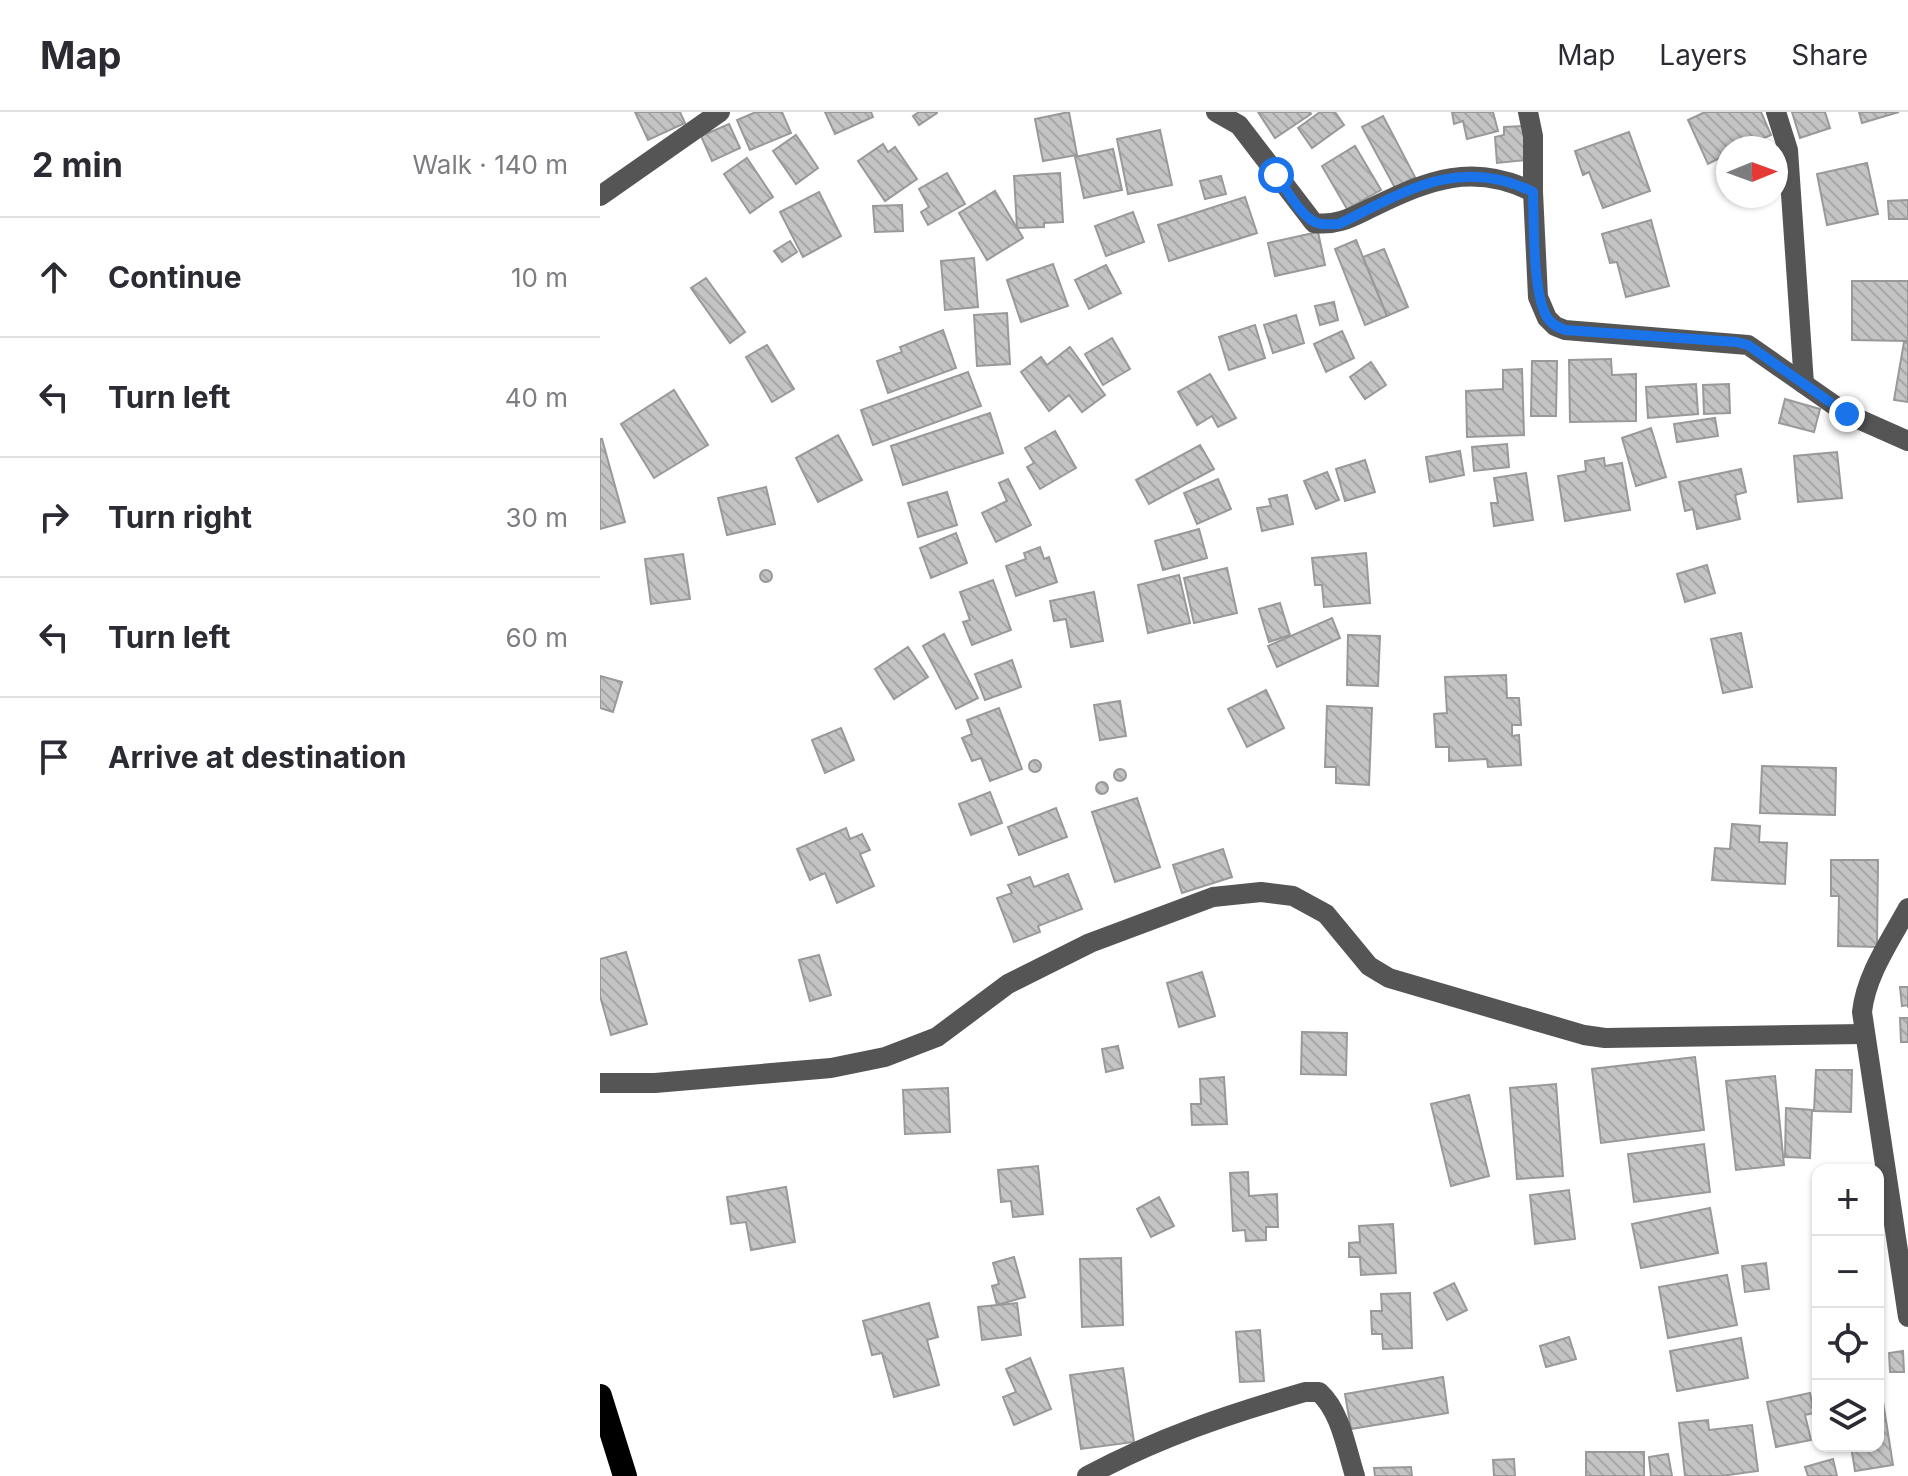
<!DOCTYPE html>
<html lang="en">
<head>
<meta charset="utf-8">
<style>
  :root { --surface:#fff; --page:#f2f2f3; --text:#2b2b33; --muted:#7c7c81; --line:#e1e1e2 }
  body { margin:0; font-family:Inter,sans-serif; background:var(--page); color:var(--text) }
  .controls { position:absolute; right:24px; bottom:24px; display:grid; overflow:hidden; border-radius:16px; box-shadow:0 2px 6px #0004 }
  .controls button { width:72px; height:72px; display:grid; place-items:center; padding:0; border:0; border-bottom:2px solid var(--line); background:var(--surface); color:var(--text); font:40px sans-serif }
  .compass { position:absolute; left:1116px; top:24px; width:72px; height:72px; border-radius:50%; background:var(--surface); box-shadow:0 2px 6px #0004; rotate:89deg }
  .stop { position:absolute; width:24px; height:24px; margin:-18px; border:6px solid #1a73e8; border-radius:50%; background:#fff }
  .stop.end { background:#1a73e8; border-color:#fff; box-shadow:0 2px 8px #0008 }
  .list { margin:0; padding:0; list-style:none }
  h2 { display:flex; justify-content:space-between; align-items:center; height:104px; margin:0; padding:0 32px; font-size:34px }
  h2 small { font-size:26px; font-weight:400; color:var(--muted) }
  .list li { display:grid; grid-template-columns:52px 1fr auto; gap:24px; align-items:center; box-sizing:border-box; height:120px; padding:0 32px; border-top:2px solid var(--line) }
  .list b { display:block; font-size:30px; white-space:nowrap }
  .list em { font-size:26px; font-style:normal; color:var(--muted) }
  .icon { flex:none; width:44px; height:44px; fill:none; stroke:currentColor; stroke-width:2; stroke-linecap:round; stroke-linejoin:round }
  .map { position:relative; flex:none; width:1308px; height:1364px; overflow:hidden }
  header { display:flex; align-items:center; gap:48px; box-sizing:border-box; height:112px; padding:0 40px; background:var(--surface); border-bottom:2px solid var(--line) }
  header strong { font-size:38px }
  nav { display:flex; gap:44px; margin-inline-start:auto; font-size:28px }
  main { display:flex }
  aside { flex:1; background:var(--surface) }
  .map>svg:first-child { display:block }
</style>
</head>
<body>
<header>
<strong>Map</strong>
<nav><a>Map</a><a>Layers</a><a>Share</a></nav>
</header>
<main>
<aside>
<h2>2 min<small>Walk · 140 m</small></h2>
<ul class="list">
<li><svg class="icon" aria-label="ahead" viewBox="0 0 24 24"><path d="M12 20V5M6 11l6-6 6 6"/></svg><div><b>Continue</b></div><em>10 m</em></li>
<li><svg class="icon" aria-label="left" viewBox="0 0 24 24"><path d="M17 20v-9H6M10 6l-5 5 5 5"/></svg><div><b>Turn left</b></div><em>40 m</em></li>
<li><svg class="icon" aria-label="right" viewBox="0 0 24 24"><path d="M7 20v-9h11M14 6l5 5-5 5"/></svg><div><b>Turn right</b></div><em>30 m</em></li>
<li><svg class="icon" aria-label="left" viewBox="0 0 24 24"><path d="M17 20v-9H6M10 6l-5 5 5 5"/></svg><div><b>Turn left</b></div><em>60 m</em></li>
<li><svg class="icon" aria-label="arrive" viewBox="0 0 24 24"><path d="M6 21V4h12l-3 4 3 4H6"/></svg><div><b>Arrive at destination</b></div></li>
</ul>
</aside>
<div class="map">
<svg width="1308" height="1364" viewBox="0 0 1308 1364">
  <defs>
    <pattern id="building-back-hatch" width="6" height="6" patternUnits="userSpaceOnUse" patternTransform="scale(2)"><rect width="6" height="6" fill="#c4c4c4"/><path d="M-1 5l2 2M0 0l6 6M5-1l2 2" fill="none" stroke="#a7a7a7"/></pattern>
  </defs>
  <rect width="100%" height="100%" fill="#fff"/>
  <!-- building -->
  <g fill="url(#building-back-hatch)" stroke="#999" stroke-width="2">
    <path d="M35,0h45l5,11 -37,17z"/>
    <path d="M156,0h26l9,21 -41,17 -13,-30z"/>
    <path d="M225,0h46l2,5 -38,17z"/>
    <path d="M319,0h18v1l-18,12 -6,-9z"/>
    <path d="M469,0l8,43 -34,6 -8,-42z"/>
    <path d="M658,0h52l1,2 -36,24z"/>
    <path d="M720,0h15l9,13 -32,23 -14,-20z"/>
    <path d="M852,0h41l5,19 -31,8 -4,-18 -9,3z"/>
    <path d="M1105,0h56l10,23 -29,13h-14v6l-20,10 -20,-44z"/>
    <path d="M1192,0h33l5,16 -30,10z"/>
    <path d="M1259,0h40l-37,11z"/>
    <path d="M783,4l32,61 -20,11 -33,-61z"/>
    <path d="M129,12l11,24 -28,13 -11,-25z"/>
    <path d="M923,14l4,34 -30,3 -2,-26 9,-2v-8z"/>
    <path d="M560,18l12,55 -44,9 -11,-55z"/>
    <path d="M1029,20l21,59 -47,17 -14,-36 -6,3 -8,-24z"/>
    <path d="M196,23l22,33 -22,16 -23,-33z"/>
    <path d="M283,32l5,8 7,-5 22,32 -32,22 -27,-40z"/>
    <path d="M755,34l26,44 -34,19 -25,-43z"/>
    <path d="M513,37l9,41 -38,8 -9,-41z"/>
    <path d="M147,46l26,39 -23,16 -26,-39z"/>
    <path d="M1267,51l11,51 -51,11 -10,-51z"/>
    <path d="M347,61l18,31 -37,21 -7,-13 8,-5 -10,-18z"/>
    <path d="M460,61l3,49 -19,1v4l-27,1 -3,-52z"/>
    <path d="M621,64l5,18 -21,5 -5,-18z"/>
    <path d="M395,79l28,47 -36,22 -28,-47z"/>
    <path d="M219,80l22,44 -38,21 -23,-45z"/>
    <path d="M645,85l12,36 -88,28 -11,-36z"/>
    <path d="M1308,88v19h-19l-1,-18z"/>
    <path d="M302,93l1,26 -28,1 -2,-26z"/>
    <path d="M533,100l11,30 -38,14 -11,-30z"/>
    <path d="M1051,108l18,66 -43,11 -9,-35 -7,1 -8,-29z"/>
    <path d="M718,120l7,33 -50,11 -7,-33z"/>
    <path d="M756,128l31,76 -22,9 -30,-76z"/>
    <path d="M190,129l7,11 -15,10 -8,-11z"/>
    <path d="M784,137l24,58 -21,9 -24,-59z"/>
    <path d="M374,146l4,49 -33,3 -4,-49z"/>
    <path d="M453,152l15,42 -47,16 -14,-42z"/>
    <path d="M506,153l15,28 -32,16 -14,-29z"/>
    <path d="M106,166l39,54 -15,11 -39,-55z"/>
    <path d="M1252,169h56v60l-56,-1z"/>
    <path d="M734,190l4,18 -18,5 -5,-19z"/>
    <path d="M407,201l3,51 -33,2 -3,-51z"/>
    <path d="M696,203l8,28 -31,10 -9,-28z"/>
    <path d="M655,213l10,33 -36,12 -10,-33z"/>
    <path d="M343,218l13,38 -68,25 -11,-32 25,-9 -2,-5z"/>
    <path d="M742,219l12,27 -28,14 -12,-28z"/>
    <path d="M512,226l18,31 -27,16 -18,-31z"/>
    <path d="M1304,230l4,1v59l-14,-2z"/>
    <path d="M167,233l27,44 -22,13 -26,-45z"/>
    <path d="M470,235l35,48 -23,17 -13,-17 -20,16 -28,-39 20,-15 6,8z"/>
    <path d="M1011,247l1,16 24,-1v47l-66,1 -1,-62z"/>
    <path d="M932,249h25l-1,55h-25z"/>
    <path d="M771,250l15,23 -21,14 -15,-22z"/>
    <path d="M922,257l2,66 -57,2 -1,-46 37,-2v-19z"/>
    <path d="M368,260l13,34 -108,39 -12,-35z"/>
    <path d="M610,262l26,44 -18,9 -6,-11 -15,9 -19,-33z"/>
    <path d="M1096,272l2,30 -50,4 -2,-31z"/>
    <path d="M1129,272l1,29 -26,1 -1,-29z"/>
    <path d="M74,278l34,55 -54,33 -33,-54z"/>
    <path d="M1185,287l35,10 -6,23 -35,-9z"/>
    <path d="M390,301l13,40 -100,32 -12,-39z"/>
    <path d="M1115,306l3,18 -41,6 -3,-18z"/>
    <path d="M1051,316l15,49 -30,9 -14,-48z"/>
    <path d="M455,319l21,37 -36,21 -13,-22 7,-4 -9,-15z"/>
    <path d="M238,323l24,45 -44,22 -22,-44z"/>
    <path d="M0,327h2l23,83 -25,7z"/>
    <path d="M907,332l2,23 -35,4 -2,-24z"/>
    <path d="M600,333l14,24 -65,35 -13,-24z"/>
    <path d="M860,339l4,24 -34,7 -4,-25z"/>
    <path d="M1237,340l5,46 -44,4 -4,-46z"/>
    <path d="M1004,346l1,8 17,-3 8,47 -65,11 -7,-45 28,-5 -1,-10z"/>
    <path d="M765,348l10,32 -30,9 -9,-32z"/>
    <path d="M1141,357l5,23 -11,3 5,24 -43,10 -4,-20 -8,2 -6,-29z"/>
    <path d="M727,360l12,28 -23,9 -12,-28z"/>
    <path d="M926,361l7,47 -39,6 -3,-23h7l-4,-25z"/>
    <path d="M408,367l23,46 -35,17 -14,-29 25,-12 -8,-18z"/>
    <path d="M618,367l13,30 -34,15 -13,-31z"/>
    <path d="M166,375l9,37 -48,11 -9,-37z"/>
    <path d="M347,380l10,33 -39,12 -10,-34z"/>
    <path d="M687,383l6,29 -31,7 -5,-23 14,-2 -2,-7z"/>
    <path d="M599,417l8,29 -44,12 -8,-29z"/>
    <path d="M356,421l11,30 -36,15 -11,-30z"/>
    <path d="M440,435l4,12 5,-2 8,25 -41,14 -10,-30 20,-7 -2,-6z"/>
    <path d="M766,441l4,50 -46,4 -2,-22h-7l-3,-27z"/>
    <path d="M83,442l7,45 -39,5 -6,-45z"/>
    <path d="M1107,453l8,28 -30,9 -8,-28z"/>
    <path d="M627,456l10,45 -43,10 -10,-45z"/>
    <circle cx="166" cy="464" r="6"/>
    <path d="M579,463l11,48 -42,10 -10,-48z"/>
    <path d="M393,468l18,50 -39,15 -9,-23 7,-2 -10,-28z"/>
    <path d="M494,480l9,49 -32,6 -5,-28 -12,2 -4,-20z"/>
    <path d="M680,491l10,32 -21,7 -10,-33z"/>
    <path d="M732,506l8,20 -63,29 -9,-21z"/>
    <path d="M1141,521l11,54 -29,6 -12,-54z"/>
    <path d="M344,522l34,64 -22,11 -33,-63z"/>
    <path d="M748,523l32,1 -2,50 -31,-1z"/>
    <path d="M308,535l20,30 -34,22 -19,-30z"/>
    <path d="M412,548l9,27 -36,13 -10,-26z"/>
    <path d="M906,563l1,23h12l2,27h-9v11l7,-1 2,30 -33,2 -1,-8 -38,2v-14h-13l-2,-33 13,-1 -2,-36z"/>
    <path d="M0,564l22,6 -9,30 -13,-4z"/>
    <path d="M666,578l18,38 -37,19 -19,-38z"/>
    <path d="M520,589l6,35 -26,4 -6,-35z"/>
    <path d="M727,594l45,2 -3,77 -33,-2v-16h-11z"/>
    <path d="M399,596l23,61 -32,12 -9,-23 -9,3 -10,-23 10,-4 -5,-14z"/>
    <path d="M241,616l13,32 -29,13 -13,-33z"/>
    <circle cx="435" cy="654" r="6"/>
    <path d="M1162,654l74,2 -1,47 -75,-2z"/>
    <circle cx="520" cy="663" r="6"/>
    <circle cx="502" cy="676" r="6"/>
    <path d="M390,680l12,31 -31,12 -12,-31z"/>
    <path d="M537,686l23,69 -45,15 -23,-70z"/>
    <path d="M456,696l11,29 -48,18 -11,-28z"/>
    <path d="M1132,712l28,2 -1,16 28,1 -2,41 -73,-4 3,-32 15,1z"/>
    <path d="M246,716l4,11 12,-5 8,16 -10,4 14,32 -37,17 -12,-30 -15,7 -13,-31z"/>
    <path d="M623,737l9,28 -50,16 -9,-28z"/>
    <path d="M1231,748h47l-1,87 -39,-1 1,-50h-8z"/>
    <path d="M468,762l14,35 -44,17 2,6 -26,10 -17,-44 15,-5 -4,-8 22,-8 4,10z"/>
    <path d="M26,840l21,72 -36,11 -11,-39v-37z"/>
    <path d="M219,843l12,40 -21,6 -11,-41z"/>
    <path d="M602,860l13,44 -36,11 -12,-44z"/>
    <path d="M1300,875h8v21v-3l-6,1z"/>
    <path d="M1300,906h8v24h-7z"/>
    <path d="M702,920l45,1 -1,42 -45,-1z"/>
    <path d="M518,934l5,22 -17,4 -4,-23z"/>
    <path d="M1095,945l9,73 -103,13 -9,-74z"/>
    <path d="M1216,958h36l-1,42 -37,-1z"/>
    <path d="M1175,964l9,89 -48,5 -10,-89z"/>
    <path d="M624,965l3,47 -35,1 -1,-21h10l-1,-25z"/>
    <path d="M956,972l7,92 -46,3 -7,-91z"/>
    <path d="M348,976l2,44 -45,2 -2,-44z"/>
    <path d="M869,983l20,81 -38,10 -20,-82z"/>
    <path d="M1186,996l26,2 -2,48 -25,-1z"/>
    <path d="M1104,1032l6,48 -76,10 -6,-48z"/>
    <path d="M438,1054l5,48 -30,3 -2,-16 -10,1 -3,-32z"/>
    <path d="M648,1060l1,24 28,-2 1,33h-12v13l-20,1 -1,-11 -12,1 -3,-58z"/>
    <path d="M186,1075l9,55 -44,8 -5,-28 -15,2 -4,-27z"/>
    <path d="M969,1078l6,49 -40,5 -5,-49z"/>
    <path d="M559,1085l15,29 -23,11 -14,-28z"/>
    <path d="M1110,1096l8,45 -77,15 -9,-44z"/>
    <path d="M793,1112l3,49 -35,2 -1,-18h-11v-14l11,-1 -1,-16z"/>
    <path d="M414,1145l11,40 -28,8 -5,-19 7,-2 -6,-21z"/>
    <path d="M521,1146l2,67 -41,2 -2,-68z"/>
    <path d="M1166,1151l3,26 -24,3 -3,-26z"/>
    <path d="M1127,1163l10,50 -69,13 -9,-51z"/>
    <path d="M854,1171l13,27 -20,10 -13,-27z"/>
    <path d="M810,1181l2,55 -29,1 -1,-15h-10l-1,-23h11l-1,-17z"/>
    <path d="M329,1191l9,34 -11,3 12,45 -45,12 -12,-44 -10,2 -9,-34z"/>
    <path d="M417,1191l4,32 -39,5 -4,-33z"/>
    <path d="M660,1218l4,51 -24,1 -4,-50z"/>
    <path d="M969,1225l7,22 -30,8 -6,-21z"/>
    <path d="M1141,1226l7,40 -71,13 -7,-40z"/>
    <path d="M1303,1239l1,21h-14l-1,-19z"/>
    <path d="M430,1246l21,51 -37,16 -11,-28 13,-5 -10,-23z"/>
    <path d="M523,1256l11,74 -53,7 -11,-74z"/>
    <path d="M1278,1258l15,95 -38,6 -4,-25h27z"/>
    <path d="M843,1265l5,36 -97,16 -6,-35z"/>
    <path d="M1210,1281l4,20 -9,2 6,25 -35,7 -9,-45z"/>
    <path d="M1108,1308l1,10 43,-5 6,46 -37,5h-36l-6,-53z"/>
    <rect x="986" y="1340" width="58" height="24"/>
    <path d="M1068,1342l4,22h-21l-2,-19z"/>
    <path d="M914,1347l1,17h-21l-1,-16z"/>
    <path d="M1233,1347l4,17h-29l-3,-9z"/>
    <path d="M811,1355l1,9h-37l-1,-8z"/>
  </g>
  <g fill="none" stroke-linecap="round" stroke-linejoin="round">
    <!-- minor -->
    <g stroke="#555" stroke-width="20">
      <path d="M616,0l23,13 75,98c24,3 38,-6 59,-16 56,-27 100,-45 160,-15"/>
      <path d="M928,0l5,24v56l5,105 9,21 8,8 10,4 183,15 99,69 61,27"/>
      <path d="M1176,0l12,38 16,234"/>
      <path d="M0,84l120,-84"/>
      <path d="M1308,796c-18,33 -42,67 -46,104l46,305"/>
      <path d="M0,971h55l176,-15 54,-11 52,-20 71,-53 82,-41 123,-46 48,-5 32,4 33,18 43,52 20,12 195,57 21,3 258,-4"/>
      <path d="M487,1364c73,-39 139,-61 218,-84h14c22,20 27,56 36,84"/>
    </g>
    <!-- highway -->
    <path stroke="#000" stroke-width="24" d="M0,1284l25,80"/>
  </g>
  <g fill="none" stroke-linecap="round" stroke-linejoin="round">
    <!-- route -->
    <path stroke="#1a73e8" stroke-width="10" d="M676,63c10,13 22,37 37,46 7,5 18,3 26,3 65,-32 121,-69 194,-32 1,29 -1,107 16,128 4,5 9,7 16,10l171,12 12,3 99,69"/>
  </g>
</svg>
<div class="controls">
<button>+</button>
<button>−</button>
<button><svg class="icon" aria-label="locate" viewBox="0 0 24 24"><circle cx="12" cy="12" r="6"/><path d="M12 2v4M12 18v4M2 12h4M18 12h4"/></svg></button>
<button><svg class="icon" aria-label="layers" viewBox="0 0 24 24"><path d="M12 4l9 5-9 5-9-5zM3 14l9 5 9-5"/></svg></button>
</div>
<svg class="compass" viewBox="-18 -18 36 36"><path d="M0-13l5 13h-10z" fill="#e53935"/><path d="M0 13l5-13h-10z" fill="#7c7c81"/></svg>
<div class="stop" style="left:676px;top:63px"></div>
<div class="stop end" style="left:1247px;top:302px"></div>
</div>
</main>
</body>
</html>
